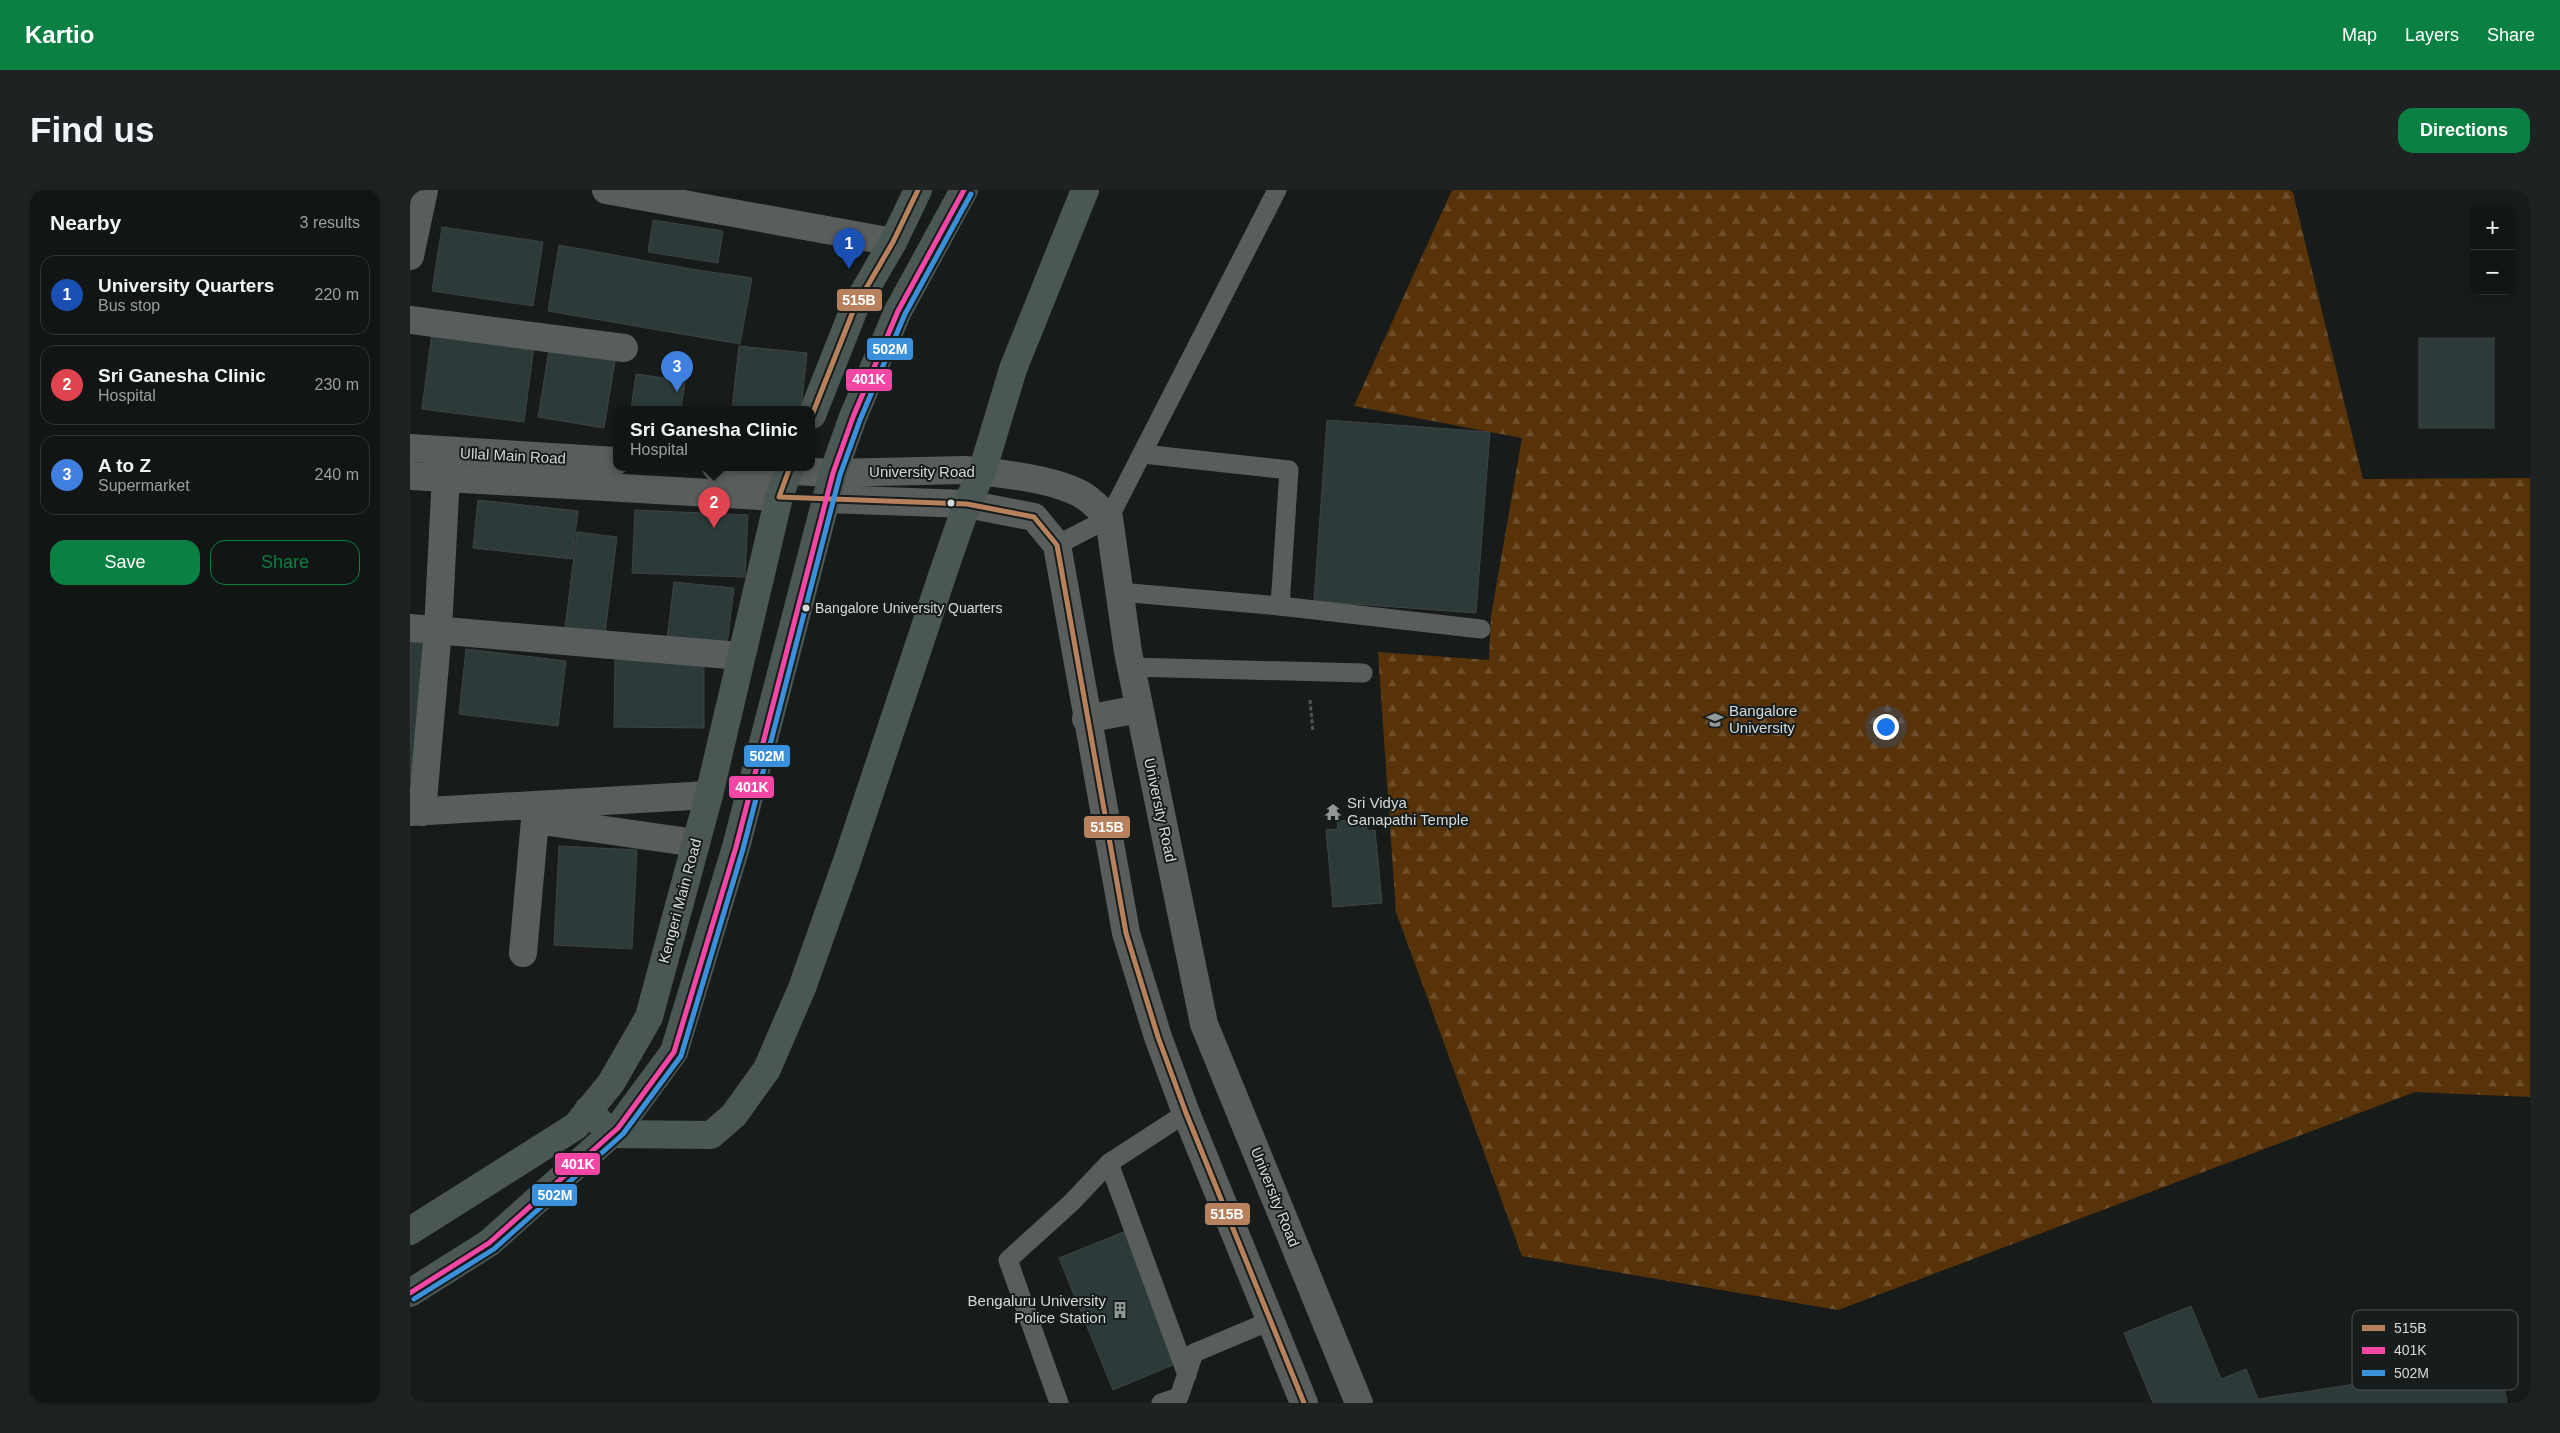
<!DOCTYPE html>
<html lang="en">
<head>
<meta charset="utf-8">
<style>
  :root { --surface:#111514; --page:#1e2222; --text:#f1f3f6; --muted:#9c9fa0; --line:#303434; --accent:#0b8043 }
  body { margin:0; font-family:Helvetica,sans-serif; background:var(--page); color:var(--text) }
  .controls { position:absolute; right:15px; top:15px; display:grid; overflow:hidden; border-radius:10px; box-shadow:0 2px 8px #0003 }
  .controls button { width:45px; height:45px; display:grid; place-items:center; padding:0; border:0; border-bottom:1px solid var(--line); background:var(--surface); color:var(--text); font:25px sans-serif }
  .you { position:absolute; left:1475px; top:536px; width:18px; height:18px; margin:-12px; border:4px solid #fff; border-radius:50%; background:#1a73e8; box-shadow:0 0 0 8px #1a73e833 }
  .badge { display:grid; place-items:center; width:32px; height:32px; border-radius:50%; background:var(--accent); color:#fff; font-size:16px; font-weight:700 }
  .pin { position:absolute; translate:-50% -41px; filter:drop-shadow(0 1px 2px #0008) }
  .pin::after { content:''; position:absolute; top:26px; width:18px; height:15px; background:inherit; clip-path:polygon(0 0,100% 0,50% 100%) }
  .popup { position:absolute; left:203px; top:216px; width:202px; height:65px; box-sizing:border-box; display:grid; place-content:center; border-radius:10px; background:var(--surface); filter:drop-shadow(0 1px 4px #0005); font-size:16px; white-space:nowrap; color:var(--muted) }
  .popup b { font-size:19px; color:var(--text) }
  .popup::after { content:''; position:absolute; left:50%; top:100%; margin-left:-10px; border:10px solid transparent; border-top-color:var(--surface) }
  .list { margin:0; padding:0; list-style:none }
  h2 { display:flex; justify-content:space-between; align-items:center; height:65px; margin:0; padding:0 20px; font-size:21px }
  h2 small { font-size:16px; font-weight:400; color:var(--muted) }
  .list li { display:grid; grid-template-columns:32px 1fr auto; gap:15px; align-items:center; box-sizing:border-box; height:80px; margin:0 10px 10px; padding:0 10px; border:1px solid var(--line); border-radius:15px }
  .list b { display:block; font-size:19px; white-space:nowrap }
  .list p { margin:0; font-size:16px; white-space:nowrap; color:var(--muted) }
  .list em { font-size:16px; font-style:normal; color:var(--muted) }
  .actions { display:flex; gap:10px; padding:15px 20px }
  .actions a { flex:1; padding:11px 0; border:1px solid var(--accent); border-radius:15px; text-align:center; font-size:18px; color:var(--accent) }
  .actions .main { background:var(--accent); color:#fff }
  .map { position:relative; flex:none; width:2120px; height:1213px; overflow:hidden; border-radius:15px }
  header { display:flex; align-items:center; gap:30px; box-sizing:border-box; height:70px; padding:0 25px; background:var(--accent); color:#fff }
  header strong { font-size:24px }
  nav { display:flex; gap:28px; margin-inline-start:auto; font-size:18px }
  .intro { display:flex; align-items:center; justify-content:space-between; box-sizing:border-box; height:120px; padding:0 30px }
  h1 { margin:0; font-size:35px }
  .button { padding:12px 22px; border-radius:15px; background:var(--accent); color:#fff; font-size:18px; font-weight:700 }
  main { display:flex; gap:30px; padding:0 30px }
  aside { flex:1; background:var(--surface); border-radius:15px; box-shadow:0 2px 8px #0003 }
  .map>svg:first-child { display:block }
</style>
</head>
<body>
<header>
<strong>Kartio</strong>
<nav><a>Map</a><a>Layers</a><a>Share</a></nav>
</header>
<div class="intro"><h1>Find us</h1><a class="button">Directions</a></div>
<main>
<aside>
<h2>Nearby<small>3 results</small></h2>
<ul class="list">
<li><span class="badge" style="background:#1a4fb4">1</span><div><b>University Quarters</b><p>Bus stop</p></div><em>220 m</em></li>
<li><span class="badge" style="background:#e0444e">2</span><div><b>Sri Ganesha Clinic</b><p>Hospital</p></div><em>230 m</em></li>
<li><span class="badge" style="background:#3f7fe0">3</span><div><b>A to Z</b><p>Supermarket</p></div><em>240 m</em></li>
</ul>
<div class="actions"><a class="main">Save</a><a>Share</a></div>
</aside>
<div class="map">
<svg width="2120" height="1213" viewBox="0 0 2120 1213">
  <defs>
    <pattern id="forest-firs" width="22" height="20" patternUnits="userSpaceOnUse" patternTransform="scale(1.25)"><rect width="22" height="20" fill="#583208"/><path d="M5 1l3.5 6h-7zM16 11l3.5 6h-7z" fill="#6f4f2b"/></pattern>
  </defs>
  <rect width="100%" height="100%" fill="#171c1b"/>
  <!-- forest -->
  <path fill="url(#forest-firs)" d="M1042,0h838l3,3 70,286 167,-1v619l-115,-5 -577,218 -316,-54 -126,-344 -18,-260 111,8 2,-44 31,-178 -168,-32z"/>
  <!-- building -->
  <g fill="#2c3b39" stroke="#3f4342">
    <path d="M243,30l70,11 -5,32 -70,-11z"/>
    <path d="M32,37l101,15 -10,64 -101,-15z"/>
    <path d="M149,55l132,24 61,9 -12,66 -192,-33z"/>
    <path d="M22,142l102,14 -10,76 -102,-13z"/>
    <rect x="2009" y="148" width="75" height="90"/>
    <path d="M140,154l66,11 -12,73 -66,-11z"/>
    <path d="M329,156l68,7 -6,56h-69z"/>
    <path d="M226,184l49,7 -4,28h-50z"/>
    <path d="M917,230l163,12 -14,181 -162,-12z"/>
    <path d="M68,310l100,11 -6,48 -99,-11z"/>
    <path d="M225,320l113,5 -3,62 -113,-4z"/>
    <path d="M167,342l40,5 -12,96 -40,-5z"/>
    <path d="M264,392l60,6 -7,57 -60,-6z"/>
    <path d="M0,443l21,1 -10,148 -11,-1z"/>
    <path d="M56,459l100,12 -8,65 -99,-12z"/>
    <path d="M205,468l89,1v69l-90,-1z"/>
    <path d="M956,629l1,12 8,-1 7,73 -49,4 -7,-77 12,-1 -1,-8z"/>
    <path d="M149,656l78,4 -5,99 -78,-4z"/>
    <path d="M716,1041l54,131 -67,28 -54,-132z"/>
    <path d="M1781,1116l30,73 25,-10 12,30 242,-37 7,41h-354l-29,-70z"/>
  </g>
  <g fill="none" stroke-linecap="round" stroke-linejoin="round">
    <!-- path -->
    <path stroke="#525554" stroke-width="3" stroke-dasharray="4 2.5" stroke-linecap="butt" d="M900,510l3,32"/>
    <!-- lane -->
    <g stroke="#595d5c" stroke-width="19">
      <path d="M647,355l52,-27 168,-328"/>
      <path d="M709,402l161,14 9,-136 -146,-16"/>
      <path d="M870,416l201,23"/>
      <path d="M721,477l232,6"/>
      <path d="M699,973l78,212"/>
      <path d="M649,1213l-51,-143 63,-57 38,-40 77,-50"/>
      <path d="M751,1213l18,-6 15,-44 76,-32"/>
    </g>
    <!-- street -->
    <g stroke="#595d5c" stroke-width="28">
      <path d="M196,0l287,52"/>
      <path d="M0,66l14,-66"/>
      <path d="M0,130l214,28"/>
      <path d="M0,438l330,28"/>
      <path d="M0,622l299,-17"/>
      <path d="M12,622l16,-182 9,-175"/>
      <path d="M113,763l12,-133 161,23"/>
    </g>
    <!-- secondary -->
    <g stroke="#595d5c" stroke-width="28">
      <path d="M0,258l206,13"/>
      <path d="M306,277l117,6 132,-3c34,3 84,8 114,23 11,5 21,17 30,25l19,134 76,372 155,379"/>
      <path d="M0,286l369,21"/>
      <path d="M417,309l140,5 67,13 23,28 69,388 32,104 28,76 118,290"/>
      <path d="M676,529l53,-10"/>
    </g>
    <!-- primary -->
    <g stroke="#4b5755" stroke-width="28">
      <path d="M402,225l42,-106 39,-67 25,-52"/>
      <path d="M178,920l23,24 100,1 23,-20 33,-46 35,-81 44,-124 97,-291 24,-69 15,-32 31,-103 72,-179"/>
      <path d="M0,1041l166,-105 35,-43 38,-66 60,-222 70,-298 11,-30"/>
      <path d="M0,1103l79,-50 129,-115 56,-76 62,-205 97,-374 20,-56 45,-106 66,-121"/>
    </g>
    <!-- bus-1 casing -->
    <g stroke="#161d1c" stroke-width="9">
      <g id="bus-1">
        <path d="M402,225l42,-106 39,-67 25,-52"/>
        <path d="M380,277l-11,30 188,7 67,13 23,28 69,388 32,104 28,76 118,290"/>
      </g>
    </g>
    <!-- bus-2 casing -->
    <g stroke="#161d1c" stroke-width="9">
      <path id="bus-2" d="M0,1103l79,-50 129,-115 56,-76 62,-205 97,-374 20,-56 45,-106 66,-121"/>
    </g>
    <!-- bus-3 casing -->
    <g stroke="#161d1c" stroke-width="9">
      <path id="bus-3" d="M4,1109l80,-50 129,-115 58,-78 62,-207 97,-374 20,-55 45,-106 66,-120"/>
    </g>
    <!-- bus-1 -->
    <use href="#bus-1" stroke="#b6815c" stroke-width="5"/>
    <!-- bus-2 -->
    <use href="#bus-2" stroke="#f346a5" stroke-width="5"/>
    <!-- bus-3 -->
    <use href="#bus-3" stroke="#3a90db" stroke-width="5"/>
  </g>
  <!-- icons -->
  <defs>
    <g id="university-bare" transform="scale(1.35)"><path d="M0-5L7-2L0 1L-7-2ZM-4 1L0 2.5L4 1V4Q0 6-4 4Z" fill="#929896" stroke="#161d1c" stroke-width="2.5" paint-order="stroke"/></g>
    <g id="temple-bare" transform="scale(1.35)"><path d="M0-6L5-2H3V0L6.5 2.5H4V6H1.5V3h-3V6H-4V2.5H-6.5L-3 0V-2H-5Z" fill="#929896" stroke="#161d1c" stroke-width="2.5" paint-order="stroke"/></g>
    <g id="building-bare" transform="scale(1.35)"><path d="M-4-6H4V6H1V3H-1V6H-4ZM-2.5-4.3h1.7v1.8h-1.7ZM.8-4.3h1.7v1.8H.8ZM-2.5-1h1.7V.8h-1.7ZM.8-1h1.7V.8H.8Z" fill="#929896" stroke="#161d1c" stroke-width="2.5" paint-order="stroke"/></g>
  </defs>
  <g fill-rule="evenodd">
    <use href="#university-bare" x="1305" y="530"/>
    <use href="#temple-bare" x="923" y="622"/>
    <use href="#building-bare" x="710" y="1120"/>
  </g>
  <!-- markers -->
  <g fill="#d5dad9" stroke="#161d1c" stroke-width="2">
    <circle cx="541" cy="313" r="4.5"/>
    <circle cx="396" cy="418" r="4.5"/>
  </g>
  <g text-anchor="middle" stroke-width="4" stroke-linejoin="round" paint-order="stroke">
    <!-- bus labels -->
    <g font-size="14" fill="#d5dad9" stroke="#161d1c" text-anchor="start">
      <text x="405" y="423">Bangalore University Quarters</text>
    </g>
    <!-- street labels -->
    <g font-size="15" fill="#d5dad9" stroke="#161d1c">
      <text transform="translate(103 266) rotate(3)" y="5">Ullal Main Road</text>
      <text x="512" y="287">University Road</text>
      <text transform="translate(750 620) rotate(78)" y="5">University Road</text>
      <text transform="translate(270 711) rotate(-75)" y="5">Kengeri Main Road</text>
      <text transform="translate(865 1007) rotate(68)" y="5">University Road</text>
    </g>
    <!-- poi labels -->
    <g font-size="15" fill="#d5dad9" stroke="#161d1c" text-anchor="start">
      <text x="1319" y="526">Bangalore<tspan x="1319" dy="17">University</tspan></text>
      <text x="937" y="618">Sri Vidya<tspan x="937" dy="17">Ganapathi Temple</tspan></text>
      <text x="696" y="1116" text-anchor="end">Bengaluru University<tspan x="696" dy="17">Police Station</tspan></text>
    </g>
  </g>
  <!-- legend -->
  <rect x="1942" y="1120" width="166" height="80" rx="8" fill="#161d1c" stroke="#4f5655" stroke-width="1"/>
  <rect x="1952" y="1135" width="23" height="6" fill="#b6815c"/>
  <rect x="1952" y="1157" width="23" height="7" fill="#f346a5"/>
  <rect x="1952" y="1180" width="23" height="6" fill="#3a90db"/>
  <g font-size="14" fill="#d5dad9">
    <text x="1984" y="1143">515B</text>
    <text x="1984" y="1165">401K</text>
    <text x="1984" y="1188">502M</text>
  </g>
  <g stroke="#161d1c" stroke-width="2">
    <rect x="426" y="98" width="47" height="24" rx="5" fill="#b6815c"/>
    <rect x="456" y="147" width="48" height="24" rx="5" fill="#3a90db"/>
    <rect x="435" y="178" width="48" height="24" rx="5" fill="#f346a5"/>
    <rect x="333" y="554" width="48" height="24" rx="5" fill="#3a90db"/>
    <rect x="318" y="585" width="47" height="24" rx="5" fill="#f346a5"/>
    <rect x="673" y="625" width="48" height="24" rx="5" fill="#b6815c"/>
    <rect x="144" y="962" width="47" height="24" rx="5" fill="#f346a5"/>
    <rect x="121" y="993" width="47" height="24" rx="5" fill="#3a90db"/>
    <rect x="794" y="1012" width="47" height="24" rx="5" fill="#b6815c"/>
  </g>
  <g font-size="14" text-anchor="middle" font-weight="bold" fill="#fff">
    <text x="449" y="115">515B</text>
    <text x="480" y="164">502M</text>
    <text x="459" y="194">401K</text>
    <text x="357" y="571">502M</text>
    <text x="342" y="602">401K</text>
    <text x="697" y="642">515B</text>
    <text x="168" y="979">401K</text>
    <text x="145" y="1010">502M</text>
    <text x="817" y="1029">515B</text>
  </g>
</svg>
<div class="controls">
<button>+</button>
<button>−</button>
</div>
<div class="you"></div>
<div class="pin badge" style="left:439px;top:79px;background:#1a4fb4">1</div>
<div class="pin badge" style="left:304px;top:338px;background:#e0444e">2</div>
<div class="popup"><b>Sri Ganesha Clinic</b>Hospital</div>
<div class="pin badge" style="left:267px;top:202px;background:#3f7fe0">3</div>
</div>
</main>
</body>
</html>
